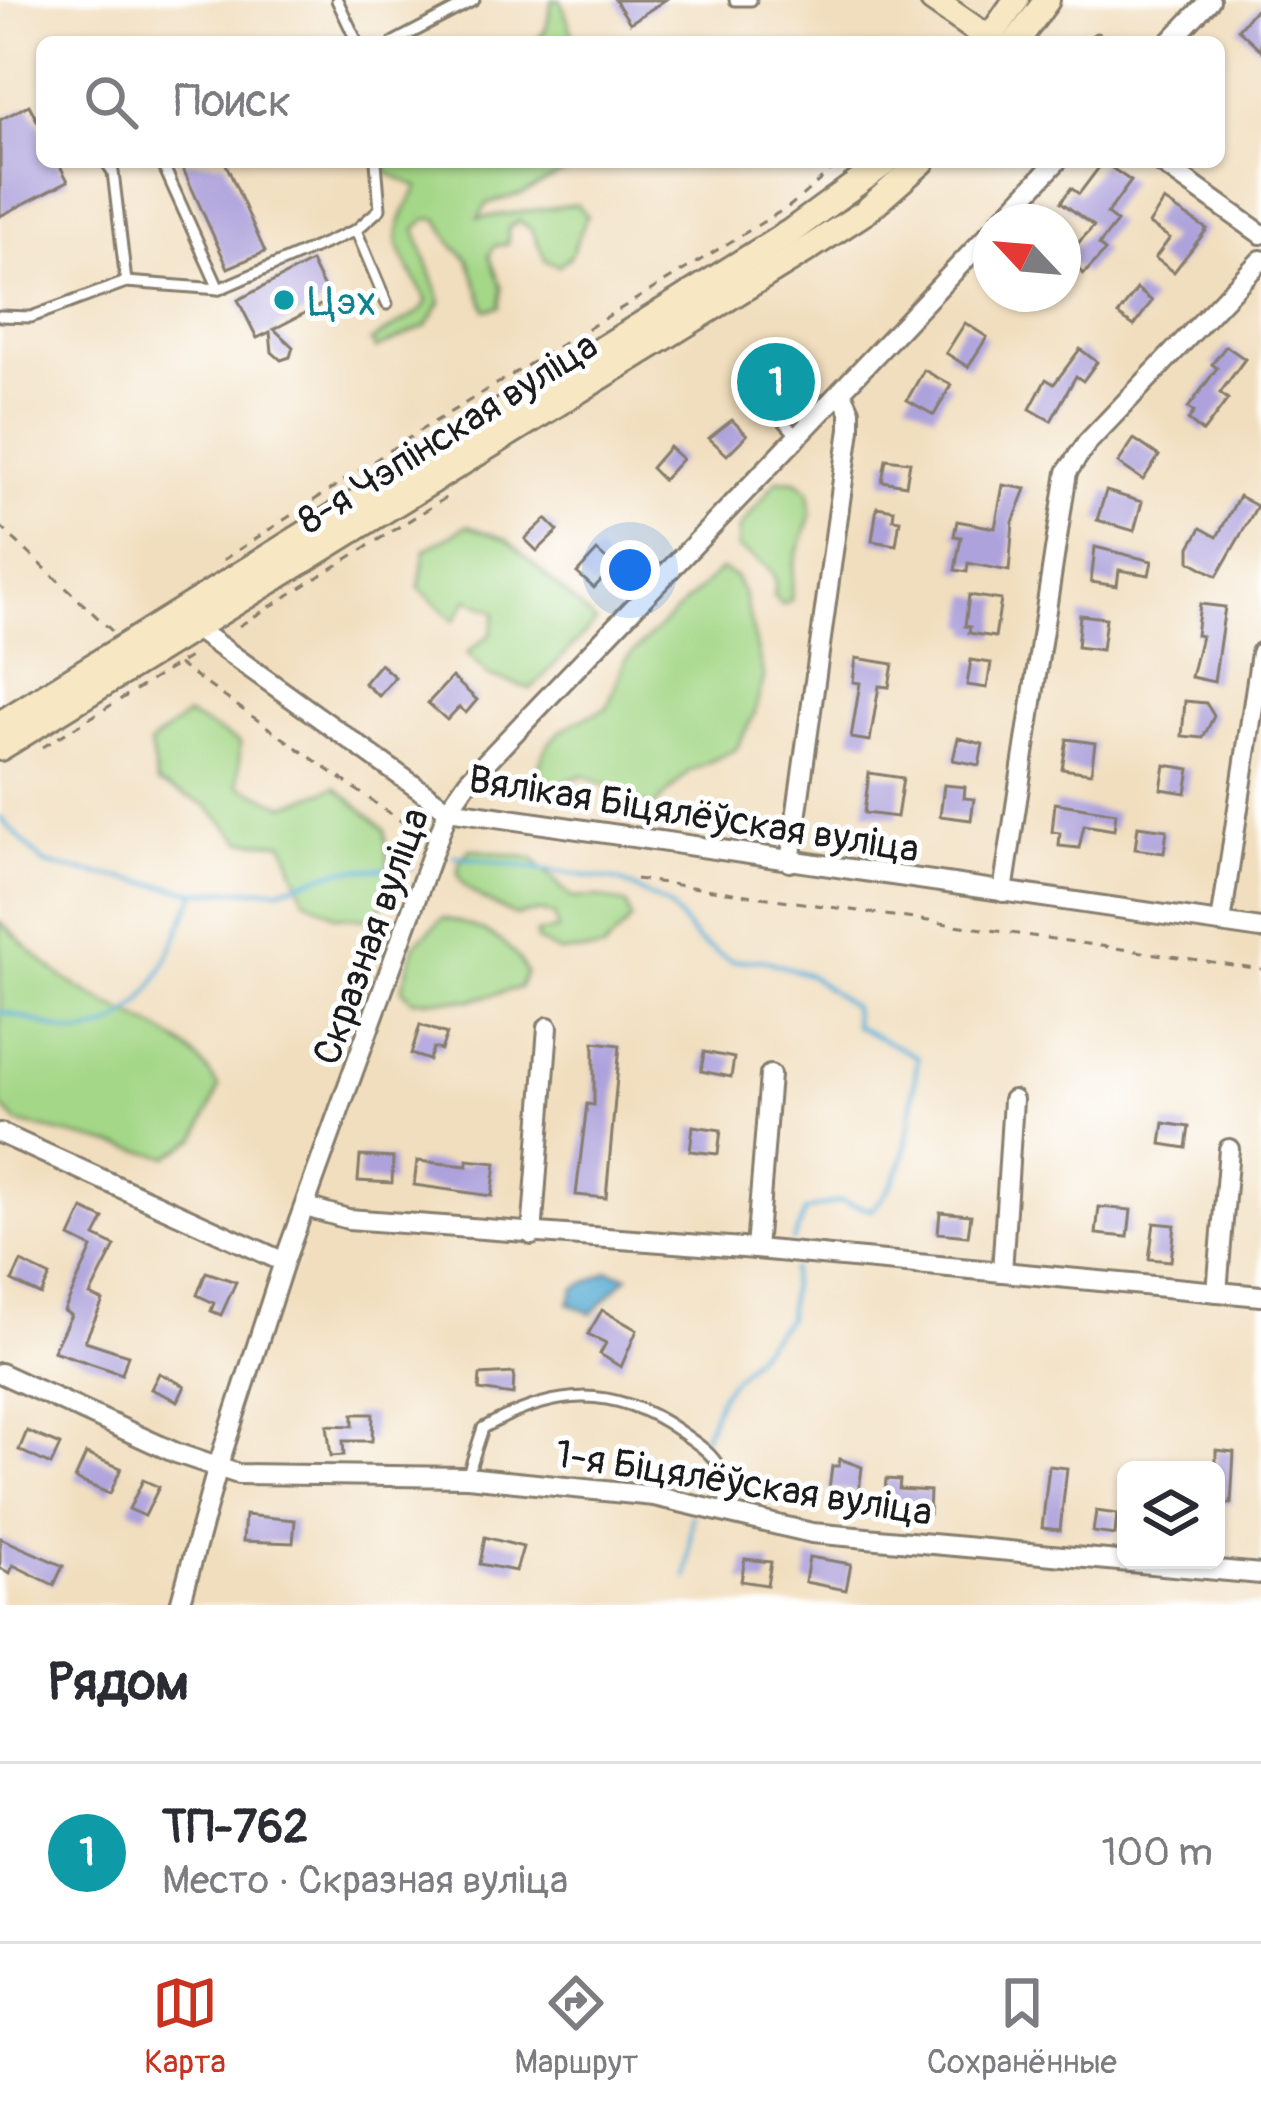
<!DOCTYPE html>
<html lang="ru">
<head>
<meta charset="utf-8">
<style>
  :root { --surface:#fff; --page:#f7f7f7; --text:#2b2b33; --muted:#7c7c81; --line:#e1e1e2; --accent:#c8321e }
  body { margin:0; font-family:Pangolin,sans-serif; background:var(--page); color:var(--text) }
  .controls { position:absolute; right:36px; bottom:36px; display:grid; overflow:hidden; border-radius:18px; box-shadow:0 3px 9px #0004 }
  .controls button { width:108px; height:108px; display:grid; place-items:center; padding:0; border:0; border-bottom:3px solid var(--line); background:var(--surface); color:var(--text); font:60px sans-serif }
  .compass { position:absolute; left:973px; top:204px; width:108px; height:108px; border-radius:50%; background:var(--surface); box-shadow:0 3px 9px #0004; rotate:296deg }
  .you { position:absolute; left:630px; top:570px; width:42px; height:42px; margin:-30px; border:9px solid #fff; border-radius:50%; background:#1a73e8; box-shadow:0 0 0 18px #1a73e833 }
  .badge { display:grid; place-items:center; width:78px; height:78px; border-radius:50%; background:var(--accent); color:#fff; font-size:39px; font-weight:700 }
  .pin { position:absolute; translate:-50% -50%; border:6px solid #fff; box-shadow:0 3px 12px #0006 }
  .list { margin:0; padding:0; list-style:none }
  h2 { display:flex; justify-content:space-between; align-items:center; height:156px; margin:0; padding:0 48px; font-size:51px }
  h2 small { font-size:39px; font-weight:400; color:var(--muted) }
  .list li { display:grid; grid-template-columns:78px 1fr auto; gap:36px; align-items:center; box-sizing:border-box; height:180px; padding:0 48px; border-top:3px solid var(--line) }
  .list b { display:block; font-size:45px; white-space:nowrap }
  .list p { margin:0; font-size:39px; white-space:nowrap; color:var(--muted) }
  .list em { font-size:39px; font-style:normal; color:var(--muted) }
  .icon { flex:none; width:66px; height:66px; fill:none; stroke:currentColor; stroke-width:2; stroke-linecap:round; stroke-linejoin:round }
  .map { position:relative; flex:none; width:1261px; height:1605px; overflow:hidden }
  .search { position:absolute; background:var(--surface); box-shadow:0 3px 9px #0004; left:36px; right:36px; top:36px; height:132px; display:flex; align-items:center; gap:30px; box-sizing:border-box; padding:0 42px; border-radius:18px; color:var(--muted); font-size:45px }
  .sheet { height:336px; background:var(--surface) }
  nav { display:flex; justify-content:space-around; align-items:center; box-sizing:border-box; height:168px; border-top:3px solid var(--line); background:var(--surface); font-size:33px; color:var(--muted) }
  nav a { display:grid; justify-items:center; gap:6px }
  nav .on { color:var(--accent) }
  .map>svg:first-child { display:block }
</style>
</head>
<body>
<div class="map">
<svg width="1261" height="1605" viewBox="0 0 1261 1605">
  <rect width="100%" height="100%" fill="#fff"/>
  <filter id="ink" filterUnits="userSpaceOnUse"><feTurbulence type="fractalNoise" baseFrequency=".00833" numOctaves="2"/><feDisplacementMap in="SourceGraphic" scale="24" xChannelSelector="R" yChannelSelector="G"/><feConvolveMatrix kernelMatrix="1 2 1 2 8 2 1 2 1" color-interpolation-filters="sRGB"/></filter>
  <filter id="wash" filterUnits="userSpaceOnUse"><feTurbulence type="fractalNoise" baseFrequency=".004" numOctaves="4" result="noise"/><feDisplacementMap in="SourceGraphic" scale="48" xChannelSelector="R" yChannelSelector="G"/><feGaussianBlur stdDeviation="2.7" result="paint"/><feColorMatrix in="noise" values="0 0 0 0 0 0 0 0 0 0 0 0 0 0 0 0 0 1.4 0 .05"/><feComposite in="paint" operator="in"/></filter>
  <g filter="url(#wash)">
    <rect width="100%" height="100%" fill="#f1debe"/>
    <!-- green -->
    <g fill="#a4d787" stroke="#607a52" stroke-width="3">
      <path d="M552,0h9l14,42h-39l10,-13z"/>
      <path d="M387,162h197l-62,32 -34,9 -10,15 99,-14 10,12 -16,39 -12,11 -13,-5 -14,-31 -13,-9 -11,7v16l-13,2 -6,9 13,34 -3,18 -13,3 -18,-51 -15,-13 -15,-27h-12l-11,10 26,73 -14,23 -51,24 -5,-8 50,-30 6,-10c-31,-59 -43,-54 -9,-114l-33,-15z"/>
      <path d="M777,480l19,1 13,10 2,25 -17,48 -3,37 -9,4 -8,-8c7,-31 -14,-33 -36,-49l1,-19z"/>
      <path d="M467,526l39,13 90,83 -65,67 -42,-13 -22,-23 24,-19 5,-22 -28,-13 -14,22 -35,-33 6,-38z"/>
      <path d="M721,569l15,9 8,17 20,83 -10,37 -18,34 -48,23 -35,36 -70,-33 -33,13 -12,-15c6,-41 34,-50 69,-65l18,-48z"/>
      <path d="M187,715l53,28 -2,42 47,21 51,-19 49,43 6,67 -23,22 -32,-3 -32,-18 -20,-55 -42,-2 -36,-36 -49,-22 -7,-39z"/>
      <path d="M470,849l62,9 40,40 28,-1 27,8 4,15 -28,30 -44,2 -22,-11 -1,-8 22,-3 -4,-15 -15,-4 -23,5c-28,-15 -82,-33 -46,-67z"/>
      <path d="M443,918c34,7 69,21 83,55l-7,15 -48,12h-58l-11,-11 13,-45z"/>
      <path d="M0,922c23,20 45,44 71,61 54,36 114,44 148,105l-22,50 -29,19 -150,-34 -18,-18z"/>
    </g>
    <!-- water -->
    <path fill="#55abd2" stroke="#386477" stroke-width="3" d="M609,1271l19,5 -37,38 -22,-11 6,-15z"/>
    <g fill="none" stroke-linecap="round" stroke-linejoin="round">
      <!-- stream -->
      <g stroke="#55abd2" stroke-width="4.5">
        <path d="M0,818l45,46 151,28 84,-3 59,-19 73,-2"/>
        <path d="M454,856l166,25 49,25 30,36 33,19 32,-1 45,15 44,32 2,19 63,31c-10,55 -3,113 -47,153l-31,-9 -35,10 -12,30"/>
        <path d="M0,1012c24,2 61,22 80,21 72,-5 89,-85 116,-141"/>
        <path d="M702,1442l20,-50 66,-74 4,-49"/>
        <path d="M687,1578l5,-62"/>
      </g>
    </g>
    <g id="blocks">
      <!-- building -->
      <g fill="#ada2db">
        <path d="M615,0h50l-35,23z"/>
        <path d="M1261,3v47l-23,-21z"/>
        <path d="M29,105l13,25v32h16l10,19 -68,35v-96z"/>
        <path d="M180,162h45l40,90 -37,16z"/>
        <path d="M1103,162l28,19 -24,33 10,8 -18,23 6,6 -21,23 -18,-18 28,-30 -33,-24 10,-14 8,6z"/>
        <path d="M1164,201l43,28 -33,43 -19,-14 15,-20 -21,-14z"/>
        <path d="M311,262l19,38 -56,29 19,18 -3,10 -9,3 -9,-8 -2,-20 -13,6 -19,-38z"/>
        <path d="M1137,289l15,12 -18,25 -16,-11z"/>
        <path d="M965,323l22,14 -19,30 -22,-14z"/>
        <path d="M1226,346l19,13 -25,34 8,6 -25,33 -15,-12 6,-8 -6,-4 29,-40 -5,-4z"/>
        <path d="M1080,349l17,13 -14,19 -7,-5 -25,45 -21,-12 16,-30 8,5z"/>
        <path d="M924,370l27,15 -17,30 -27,-15z"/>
        <path d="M732,420l15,15 -20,20 -18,-17z"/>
        <path d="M1134,439l25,17 -16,24 -25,-17z"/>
        <path d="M669,447l13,12 -19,21 -12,-12z"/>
        <path d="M886,459l24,3 -4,23 -24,-4z"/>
        <path d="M1003,485l23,4 -13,33 -4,49 -41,-8 -1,9 -12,-2 6,-33 -7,-1 3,-15 38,7z"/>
        <path d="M1106,491l36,11 -8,29 -37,-11z"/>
        <path d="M1239,496l18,10 -40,70 -27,-15v-14l11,-19 16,9z"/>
        <path d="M877,507l17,3 -1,9 7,1 -4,25 -24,-4z"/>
        <path d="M546,519l12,12 -21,20 -12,-12z"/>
        <path d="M1095,547l57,14 -3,14 -30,-5 -2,16 -26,-4z"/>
        <path d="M597,551l17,15 -20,22 -17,-15z"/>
        <path d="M969,595l32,5 -6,37 -26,-4 1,-6 -5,-1z"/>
        <path d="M1200,604l25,3 -11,75 -23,-5 10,-41 -5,-1z"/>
        <path d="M1080,615l26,3 -4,32 -25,-3z"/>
        <path d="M856,658l37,6 -4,23 -10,-1 -9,55 -19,-3 9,-55 -7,-1z"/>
        <path d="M971,660l20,3 -4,25 -20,-3z"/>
        <path d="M380,664l15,13 -16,19 -15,-13z"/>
        <path d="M452,677l25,23 -11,13 -7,-6 -12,13 -19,-17z"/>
        <path d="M1185,701l21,2 8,13 -11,22 -21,-2z"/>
        <path d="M958,738l25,6 -4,21 -26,-5z"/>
        <path d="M1067,739l28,4 -4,30 -29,-4z"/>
        <path d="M1165,765l25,4 -4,24 -25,-4z"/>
        <path d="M869,773l34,5 -6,39 -33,-4z"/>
        <path d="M944,785l21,2 -1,11 10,1 -3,21 -31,-4z"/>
        <path d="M1055,803l61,10 -2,17 -30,-5 -5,23 -20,-2 1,-13 -8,-1z"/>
        <path d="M1138,826l29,4 -3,23 -29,-4z"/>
        <path d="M420,1025l27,9 -6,16 -8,-2 -4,12 -18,-6z"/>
        <path d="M594,1042l26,3 -14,153 -30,-3 11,-91 7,1z"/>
        <path d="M704,1052l30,6 -3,19 -30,-6z"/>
        <path d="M1164,1123l25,4 -3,21 -25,-4z"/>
        <path d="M693,1126l28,4 -3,24 -28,-3z"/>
        <path d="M360,1156l33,2 -1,25 -34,-2z"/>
        <path d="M467,1160l29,3 -4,33 -78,-11 3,-24 50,5z"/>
        <path d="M1099,1207l32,3 -3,27 -32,-3z"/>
        <path d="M83,1209l21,10 -9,17 20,10 -25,49 13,6 -18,40 43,14 -6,19 -69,-23 18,-36 -7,-4 28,-63 -22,-11z"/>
        <path d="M940,1212l31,3 -3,21 -30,-3z"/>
        <path d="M1154,1223l21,2 -4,36 -22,-2z"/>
        <path d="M21,1262l29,14 -9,19 -29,-14z"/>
        <path d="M206,1272l30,10 -15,33 -10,-4 3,-8 -17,-8z"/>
        <path d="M602,1310l35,20 -16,37 -21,-13 6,-11 -18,-9z"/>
        <path d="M159,1373l26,13 -7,15 -27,-12z"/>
        <path d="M514,1373l-1,22 -34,-5 1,-15z"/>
        <path d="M353,1414h20l-1,27h-29l1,14 -13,1 -4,-31 26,1z"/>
        <path d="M27,1431l33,14 -9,20 -32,-15z"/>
        <path d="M1216,1450l18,2 -3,52 -15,-1z"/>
        <path d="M86,1454l35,14 -11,26 -35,-15z"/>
        <path d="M840,1459l22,8 -3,25 -30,-3 3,-23h7z"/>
        <path d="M1049,1466l18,2 -7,62 -18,-2z"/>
        <path d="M886,1479l14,1 -1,9 31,2 -1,23 -45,-8z"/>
        <path d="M143,1480l16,7 -14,29 -16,-7z"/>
        <path d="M1096,1511l21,3 -2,21 -22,-3z"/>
        <path d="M245,1515l50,5 -2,23 -50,-2z"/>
        <path d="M485,1537l38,10 -7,24 -36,-7z"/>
        <path d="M0,1538l63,28 -9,19 -41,-20 -3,8 -10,-5z"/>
        <path d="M809,1557l42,7 -5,26 -41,-8z"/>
        <path d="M745,1559l26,3 -4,23 -26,-4z"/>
      </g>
    </g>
  </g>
  <g filter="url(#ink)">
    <use href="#blocks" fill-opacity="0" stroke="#867d6d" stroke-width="3"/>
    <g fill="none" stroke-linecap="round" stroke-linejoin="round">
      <!-- service casing -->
      <g stroke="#867d6d" stroke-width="15">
        <g id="service">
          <path d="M337,0l20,42"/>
          <path d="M735,0h16"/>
          <path d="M1097,39l3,3"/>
          <path d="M394,42l80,-42"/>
          <path d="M376,162l4,47 -24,21 31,74"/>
          <path d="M164,167l55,122"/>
          <path d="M126,282l93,7 137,-59"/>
          <path d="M0,316l31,1 95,-35 -13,-110 -7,-10"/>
          <path d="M757,392l40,44"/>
          <path d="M776,412l25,-36 -14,-15"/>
          <path d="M467,1477l16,-49c71,-39 128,-44 195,2 40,28 47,32 47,83"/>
        </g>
      </g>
      <!-- minor casing -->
      <g stroke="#867d6d" stroke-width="24">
        <g id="minor">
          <path d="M1170,42l40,-42"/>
          <path d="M1160,162l101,72"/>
          <path d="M1000,222l56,-60"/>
          <path d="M186,622l262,188 813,119"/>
          <path d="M790,862l60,-433v-18l-9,-20 150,-159"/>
          <path d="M1003,892l64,-420 20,-29 174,-183"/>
          <path d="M1221,923l40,-270"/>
          <path d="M0,1133l284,129"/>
          <path d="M306,1207l42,12 408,30 505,47"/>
          <path d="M532,1235l16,-208"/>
          <path d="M756,1249l14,-174"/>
          <path d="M1002,1272l11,-172"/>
          <path d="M1217,1292l12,-143"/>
          <path d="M0,1373l176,80 62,21 229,3 187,19 158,37 449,41"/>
          <path d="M180,1605l38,-139 66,-204 164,-452 20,-29 373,-390"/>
        </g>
      </g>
      <!-- secondary casing -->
      <g stroke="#867d6d" stroke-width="30">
        <g id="secondary">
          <path d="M933,0l61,42"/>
          <path d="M987,42l29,-42"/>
          <path d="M1016,42l31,-42"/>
          <path d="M0,724l790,-492 96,-70"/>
          <path d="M0,748l806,-498 59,-38 57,-50"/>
        </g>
      </g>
      <!-- path -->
      <g stroke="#867d6d" stroke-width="3" stroke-dasharray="9 9" stroke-linecap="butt">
        <path d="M0,526l112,105"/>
        <path d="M223,560l198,-130 370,-225 50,-43"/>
        <path d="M239,626l208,-129"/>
        <path d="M178,664l244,172"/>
        <path d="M43,747l148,-91"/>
        <path d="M636,879l625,90"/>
      </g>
      <!-- service -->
      <use href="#service" stroke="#fff" stroke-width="9"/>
      <!-- minor -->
      <use href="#minor" stroke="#fff" stroke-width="18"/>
      <!-- secondary -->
      <use href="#secondary" stroke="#f7e8c3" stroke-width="24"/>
    </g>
  </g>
  <!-- markers -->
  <circle fill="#0f9aa8" stroke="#fff" stroke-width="4.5" cx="284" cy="300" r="12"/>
  <g text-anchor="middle" stroke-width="10" stroke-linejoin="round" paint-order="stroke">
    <!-- culture labels -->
    <g font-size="39" fill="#0d838f" stroke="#fff" text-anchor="start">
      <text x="308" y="314">Цэх</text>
    </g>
    <!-- street labels -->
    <g font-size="39" fill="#1c1c1c" stroke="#fff">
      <text transform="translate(447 432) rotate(-32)" y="14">8-я Чэпінская вуліца</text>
      <text transform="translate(694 813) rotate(9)" y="14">Вялікая Біцялёўская вуліца</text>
      <text transform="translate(370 936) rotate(-70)" y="14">Скразная вуліца</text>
      <text transform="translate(744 1482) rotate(9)" y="14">1-я Біцялёўская вуліца</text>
    </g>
  </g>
</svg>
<div class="controls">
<button><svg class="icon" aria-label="layers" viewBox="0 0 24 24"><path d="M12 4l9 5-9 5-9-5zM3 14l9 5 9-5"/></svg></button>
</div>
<svg class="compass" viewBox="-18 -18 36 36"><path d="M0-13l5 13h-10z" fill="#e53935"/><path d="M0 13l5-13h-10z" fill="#7c7c81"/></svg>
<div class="you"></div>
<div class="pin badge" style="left:776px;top:382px;background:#0f9aa8">1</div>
<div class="search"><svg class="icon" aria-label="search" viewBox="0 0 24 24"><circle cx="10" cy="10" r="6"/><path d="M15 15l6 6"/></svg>Поиск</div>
</div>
<section class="sheet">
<h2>Рядом<small></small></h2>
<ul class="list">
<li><span class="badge" style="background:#0f9aa8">1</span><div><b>ТП-762</b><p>Место · Скразная вуліца</p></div><em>100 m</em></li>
</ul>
</section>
<nav>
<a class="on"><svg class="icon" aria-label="map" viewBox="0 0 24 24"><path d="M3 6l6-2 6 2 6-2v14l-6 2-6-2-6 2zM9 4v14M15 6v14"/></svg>Карта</a>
<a><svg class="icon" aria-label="directions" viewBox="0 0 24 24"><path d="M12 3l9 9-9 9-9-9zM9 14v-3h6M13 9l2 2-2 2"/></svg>Маршрут</a>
<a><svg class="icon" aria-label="saved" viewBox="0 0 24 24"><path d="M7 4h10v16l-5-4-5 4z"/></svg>Сохранённые</a>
</nav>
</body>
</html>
